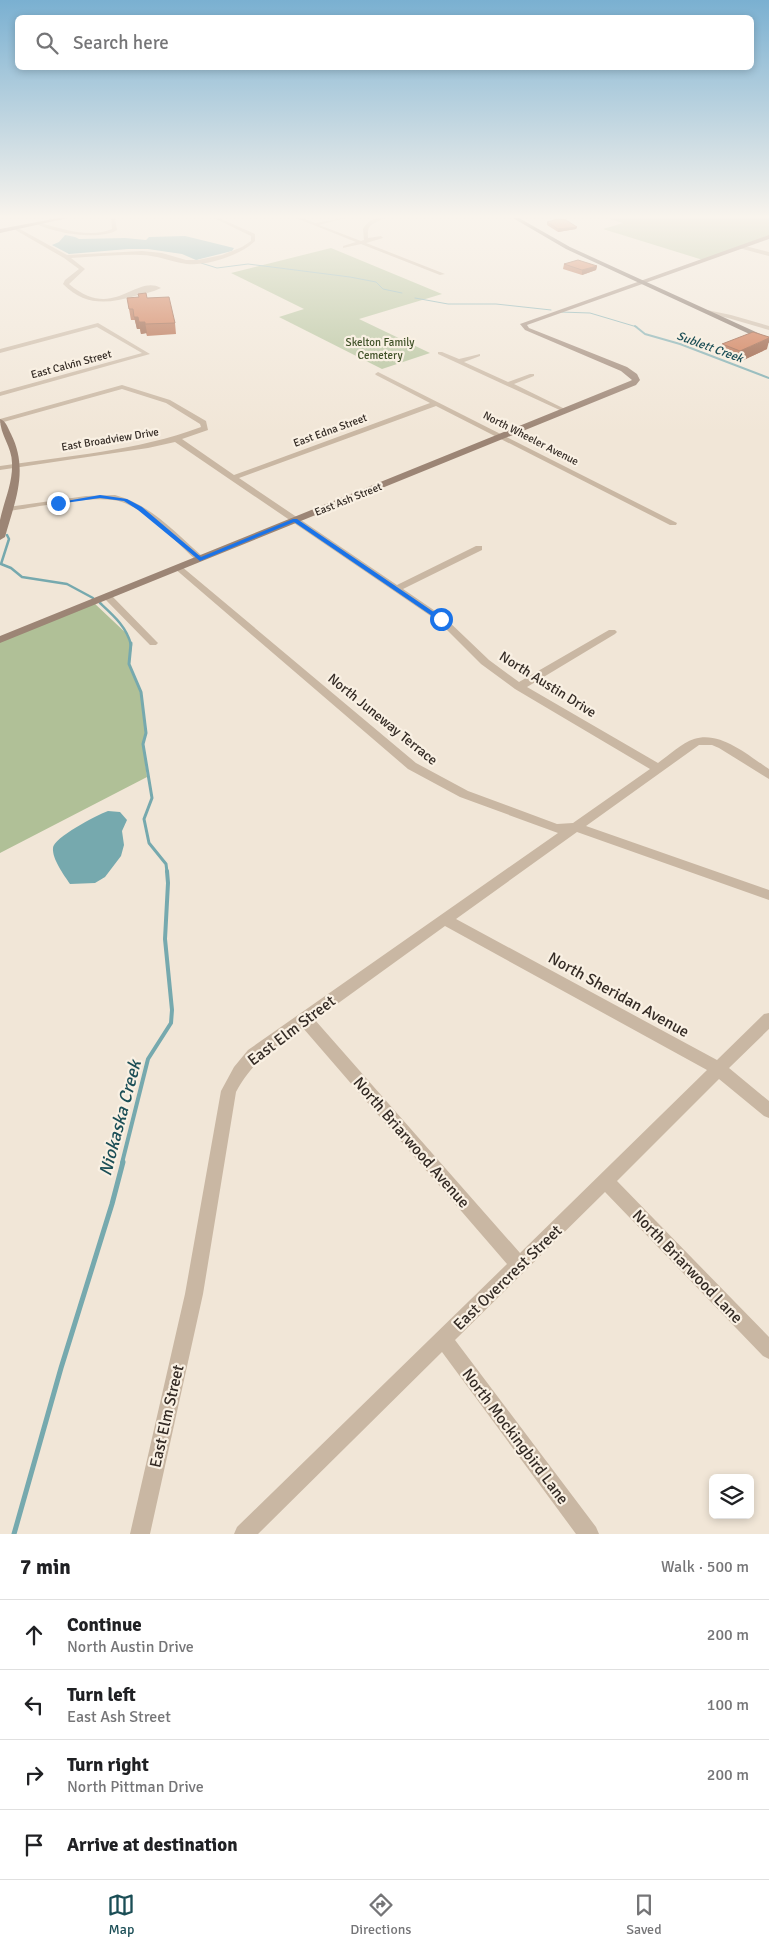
<!DOCTYPE html>
<html lang="en">
<head>
<meta charset="utf-8">
<style>
  :root { --surface:#fff; --page:#f6f6f6; --text:#202124; --muted:#757577; --line:#e0e0e0; --accent:#1b4e56 }
  body { margin:0; font-family:Signika,sans-serif; background:var(--page); color:var(--text) }
  .controls { position:absolute; right:15px; bottom:15px; display:grid; overflow:hidden; border-radius:8px; box-shadow:0 2px 8px #0003 }
  .controls button { width:45px; height:45px; display:grid; place-items:center; padding:0; border:0; border-bottom:1px solid var(--line); background:var(--surface); color:var(--text); font:25px sans-serif }
  .stop { position:absolute; width:15px; height:15px; margin:-11px; border:4px solid #1a73e8; border-radius:50%; background:#fff }
  .stop.end { background:#1a73e8; border-color:#fff; box-shadow:0 1px 5px #0008 }
  .list { margin:0; padding:0; list-style:none }
  h2 { display:flex; justify-content:space-between; align-items:center; height:65px; margin:0; padding:0 20px; font-size:21px }
  h2 small { font-size:16px; font-weight:400; color:var(--muted) }
  .list li { display:grid; grid-template-columns:32px 1fr auto; gap:15px; align-items:center; box-sizing:border-box; height:70px; padding:0 20px; border-top:1px solid var(--line) }
  .list b { display:block; font-size:19px; white-space:nowrap }
  .list p { margin:0; font-size:16px; white-space:nowrap; color:var(--muted) }
  .list em { font-size:16px; font-style:normal; color:var(--muted) }
  .icon { flex:none; width:28px; height:28px; fill:none; stroke:currentColor; stroke-width:2; stroke-linecap:round; stroke-linejoin:round }
  .map { position:relative; flex:none; width:769px; height:1534px; overflow:hidden }
  .search { position:absolute; background:var(--surface); box-shadow:0 2px 8px #0003; left:15px; right:15px; top:15px; height:55px; display:flex; align-items:center; gap:12px; box-sizing:border-box; padding:0 18px; border-radius:8px; color:var(--muted); font-size:19px }
  .sheet { height:345px; background:var(--surface) }
  nav { display:flex; justify-content:space-around; align-items:center; box-sizing:border-box; height:70px; border-top:1px solid var(--line); background:var(--surface); font-size:14px; color:var(--muted) }
  nav a { display:grid; justify-items:center; gap:2px }
  nav .on { color:var(--accent) }
  .map>svg:first-child { display:block }
</style>
</head>
<body>
<div class="map">
<svg width="769" height="1534" viewBox="0 0 769 1534">
  <rect width="100%" height="100%" fill="#f1e6d7"/>
  <!-- green -->
  <g fill="#b0c097">
    <path d="M612,218h157v19l-66,23 -100,-31 20,-6 -13,-4z"/>
    <path d="M331,248l111,46 -83,25 71,34 -48,16 -103,-52 25,-8 -73,-36z"/>
    <path d="M93,602l36,34 3,11 -3,17 12,28 5,41 -3,11 4,33 -147,76v-213z"/>
  </g>
  <!-- water -->
  <g fill="#76a9ae">
    <path d="M65,235l10,2 4,2 46,-1 21,2 3,-3 36,-1 49,12 -2,3 -36,9 -14,-6 -34,-5h-20l-59,5 -17,-9 7,-3z"/>
    <path d="M108,811l12,1 7,8 -5,11 2,14 -3,11 -16,21 -10,6 -25,1c-6,-9 -18,-25 -17,-36 0,-10 44,-33 55,-37z"/>
  </g>
  <g fill="none" stroke-linecap="round" stroke-linejoin="round">
    <!-- stream-far5 -->
    <g stroke="#76a9ae" stroke-width="1">
      <path d="M198,260l3,3 16,5 31,-4 102,13 26,5 7,7 19,4"/>
      <path d="M415,298l33,6h48l55,6"/>
      <path d="M560,312l30,1 47,14"/>
    </g>
    <!-- stream-far4 -->
    <path stroke="#76a9ae" stroke-width="2" d="M635,326l10,8 35,10 89,34"/>
    <!-- stream-far3 -->
    <g stroke="#76a9ae" stroke-width="2.5">
      <path d="M7,535l2,4 -8,25 10,4 11,9 45,7 26,14"/>
      <path d="M100,603c13,12 27,24 31,42"/>
    </g>
    <!-- stream-far2 -->
    <path stroke="#76a9ae" stroke-width="3" d="M131,643l-2,21 12,28 5,41 -3,11 9,54 -8,21 5,24 17,21 1,8"/>
    <!-- stream-far1 -->
    <path stroke="#76a9ae" stroke-width="4" d="M122,1163l26,-104 23,-36 1,-13 -7,-71 3,-56 -1,-12"/>
    <!-- stream -->
    <path stroke="#76a9ae" stroke-width="5" d="M14,1534l47,-166 51,-164 11,-42"/>
    <!-- street -->
    <g fill="#c9b7a3" fill-rule="evenodd">
      <path d="M111,218h4l2,12c-17,11 -65,3 -82,-7l2,-1c22,6 53,17 75,7z"/>
      <path d="M214,218h5l36,16v7c-14,14 -48,25 -68,23 -16,-2 -30,-9 -46,-9 -23,-1 -47,2 -70,3l14,11 -16,15c45,38 66,-10 92,4 -8,4 -18,6 -26,8 -28,8 -50,10 -72,-12l2,-4 14,-11 -15,-11 -52,-30 4,-1 51,28 75,-4 20,2 24,7h12l24,-5 20,-8 9,-6v-5z"/>
      <path d="M296,218h6l13,5 30,-5 -26,7 42,16 3,-1 -1,-11c4,-8 11,-11 20,-11 -10,8 -16,4 -15,20l13,-2 2,2 -17,5 79,31 -5,1 -79,-31 -18,4v-2l13,-4z"/>
      <path d="M741,245l28,7v4l-30,-8z"/>
      <path d="M707,310l24,5 38,11v4l-41,-12 -23,-5z"/>
      <path d="M98,323l52,31 -150,42v-4l142,-39 -45,-26 -97,26v-4z"/>
      <path d="M438,352h4l17,7 21,-5v2l-16,6 44,20 22,-8h4v2l-20,8 55,27 -5,1 -126,-58z"/>
      <path d="M378,372l299,151 -1,2h-6l-234,-119 -197,72 158,107 79,-39h6v4l-79,39 41,28 45,43 30,22 90,-52h6l2,2 -2,2 -88,53 131,76c11,-8 24,-20 36,-24 26,-9 55,17 75,30v10l-50,-31 -7,-3h-13l-113,81 183,64v10l-192,-68 -121,87 261,141 47,-46 5,-1v16l-40,39 40,33v17l-5,-2 -45,-37 -102,102 152,156v22l-6,-3 -158,-164 -150,148 141,187 3,7h-23l-134,-182 -184,182h-24l3,-7 270,-263 -204,-236c-29,21 -49,31 -67,64l-33,202 -53,240h-20l55,-240 36,-203 13,-24 14,-17 310,-217 -98,-36 -52,-28 -234,-201 4,-3 3,1 235,197 52,28 89,33 16,-1 77,-54 -135,-80 -34,-25 -43,-43 -263,-179 -27,6 -148,22v-4c67,-10 137,-15 201,-39l-1,-3 -34,-21 -44,-14 -122,34v-4l122,-34 48,15 36,21 2,9 -26,9 52,36 196,-72 -54,-28 -1,-1zM445,926l262,144 -187,183 -205,-233z"/>
      <path d="M115,495c35,9 62,39 88,62v4h-6c-21,-19 -49,-50 -75,-59 -23,-9 -88,6 -114,9l-4,-2 4,-2 78,-11z"/>
      <path d="M107,593l3,1 46,47 2,2 -2,2h-6l-46,-47 -2,-2z"/>
    </g>
    <!-- secondary -->
    <g fill="#9c8575" fill-rule="evenodd">
      <path d="M58,218h10l-68,15v-4z"/>
      <path d="M769,235v4l-242,86 2,3 98,39 10,7 3,6 -4,5 -636,258v-7l630,-255 2,-1 -11,-9 -96,-41 -5,-6z"/>
      <path d="M0,419c6,2 8,9 11,15 18,36 4,67 -6,103l-5,3c0,-6 0,-14 0,-20 4,-19 13,-37 12,-57 0,-16 -12,-28 -12,-44z"/>
    </g>
    <!-- primary -->
    <path fill="#766356" fill-rule="evenodd" d="M513,218h6l51,29 199,91v5l-203,-94z"/>
  </g>
  <!-- wall -->
  <g fill="#ac5935">
    <path d="M547,222l30,5 -1,2 -18,3 -11,-7z"/>
    <path d="M564,264l33,2 -1,4 -14,5 -19,-6z"/>
    <path d="M147,298l28,25 1,11 -29,2 -1,-3 -5,1 -1,-5h-3l-2,-9h-4l-2,-11z"/>
    <path d="M722,344l45,5 -30,14 -18,-7z"/>
  </g>
  <!-- shaded-wall -->
  <g fill="#8c492b">
    <path d="M577,227l-1,2 -18,3v-3z"/>
    <path d="M597,266l-1,4 -14,5v-5z"/>
    <path d="M134,317h4l2,12h-3z"/>
    <path d="M139,322h6l2,11 -6,1z"/>
    <path d="M769,338v3l-2,8 -30,14 3,-12z"/>
  </g>
  <!-- building -->
  <g fill="#c8683e" stroke="#8c492b">
    <path d="M558,219l8,1 11,7 -19,2 -11,-7z"/>
    <path d="M578,260l19,6 -15,4 -18,-6z"/>
    <path d="M146,293l1,5 22,-1 6,26 -30,1v-2h-6l-1,-5h-4l-1,-8h-4l-2,-11 12,-1 -1,-3z"/>
    <path d="M753,332l16,5v1l-29,13 -18,-7z"/>
  </g>
  <!-- sky -->
  <linearGradient id="sky" x2="0" y2="1"><stop stop-color="#7ab0d1"/><stop offset="0.5" stop-color="#f9f4ed"/><stop offset="1" stop-color="#f9f4ed" stop-opacity="0"/></linearGradient>
  <rect width="769" height="433" fill="url(#sky)"/>
  <!-- route -->
  <path fill="#1a73e8" d="M100,495l27,4 15,8 59,50 92,-38h4l147,100 -6,1 -144,-98 -94,39 -62,-51 -14,-9 -24,-3 -42,6 -3,-1z"/>
  <g text-anchor="middle" stroke-width="4.5" stroke-linejoin="round" paint-order="stroke">
    <!-- far-park labels -->
    <g font-size="11" fill="#415229" stroke="#f9f0e3">
      <text x="380" y="346">Skelton Family<tspan x="380" dy="13">Cemetery</tspan></text>
    </g>
    <!-- far-street labels -->
    <g font-size="11" fill="#342b25" stroke="#f9f0e3">
      <text transform="translate(71 364) rotate(-15)" y="4">East Calvin Street</text>
      <text transform="translate(330 430) rotate(-20)" y="4">East Edna Street</text>
      <text transform="translate(531 438) rotate(27)" y="4">North Wheeler Avenue</text>
      <text transform="translate(110 439) rotate(-9)" y="4">East Broadview Drive</text>
      <text transform="translate(348 499) rotate(-22)" y="4">East Ash Street</text>
    </g>
    <!-- far-water labels -->
    <g font-size="12" font-style="italic" fill="#1b4e56" stroke="#f9f0e3">
      <text transform="translate(710 347) rotate(20)" y="4">Sublett Creek</text>
    </g>
    <!-- street labels -->
    <g font-size="14" fill="#342b25" stroke="#f9f0e3">
      <text transform="translate(548 684) rotate(32)" y="5">North Austin Drive</text>
      <text transform="translate(383 719) rotate(39)" y="5">North Juneway Terrace</text>
    </g>
    <!-- near-street labels -->
    <g font-size="16" fill="#342b25" stroke="#f9f0e3">
      <text transform="translate(619 994) rotate(29)" y="6">North Sheridan Avenue</text>
      <text transform="translate(291 1030) rotate(-37)" y="6">East Elm Street</text>
      <text transform="translate(412 1142) rotate(49)" y="6">North Briarwood Avenue</text>
      <text transform="translate(688 1266) rotate(46)" y="6">North Briarwood Lane</text>
      <text transform="translate(507 1277) rotate(-44)" y="6">East Overcrest Street</text>
      <text transform="translate(166 1416) rotate(-77)" y="6">East Elm Street</text>
      <text transform="translate(516 1436) rotate(53)" y="6">North Mockingbird Lane</text>
    </g>
    <!-- near-water labels -->
    <g font-size="18" font-style="italic" fill="#1b4e56" stroke="#f9f0e3">
      <text transform="translate(120 1118) rotate(-75)" y="6">Niokaska Creek</text>
    </g>
  </g>
</svg>
<div class="controls">
<button><svg class="icon" aria-label="layers" viewBox="0 0 24 24"><path d="M12 4l9 5-9 5-9-5zM3 14l9 5 9-5"/></svg></button>
</div>
<div class="stop" style="left:441px;top:619px"></div>
<div class="stop end" style="left:58px;top:503px"></div>
<div class="search"><svg class="icon" aria-label="search" viewBox="0 0 24 24"><circle cx="10" cy="10" r="6"/><path d="M15 15l6 6"/></svg>Search here</div>
</div>
<section class="sheet">
<h2>7 min<small>Walk · 500 m</small></h2>
<ul class="list">
<li><svg class="icon" aria-label="ahead" viewBox="0 0 24 24"><path d="M12 20V5M6 11l6-6 6 6"/></svg><div><b>Continue</b><p>North Austin Drive</p></div><em>200 m</em></li>
<li><svg class="icon" aria-label="left" viewBox="0 0 24 24"><path d="M17 20v-9H6M10 6l-5 5 5 5"/></svg><div><b>Turn left</b><p>East Ash Street</p></div><em>100 m</em></li>
<li><svg class="icon" aria-label="right" viewBox="0 0 24 24"><path d="M7 20v-9h11M14 6l5 5-5 5"/></svg><div><b>Turn right</b><p>North Pittman Drive</p></div><em>200 m</em></li>
<li><svg class="icon" aria-label="arrive" viewBox="0 0 24 24"><path d="M6 21V4h12l-3 4 3 4H6"/></svg><div><b>Arrive at destination</b></div></li>
</ul>
</section>
<nav>
<a class="on"><svg class="icon" aria-label="map" viewBox="0 0 24 24"><path d="M3 6l6-2 6 2 6-2v14l-6 2-6-2-6 2zM9 4v14M15 6v14"/></svg>Map</a>
<a><svg class="icon" aria-label="directions" viewBox="0 0 24 24"><path d="M12 3l9 9-9 9-9-9zM9 14v-3h6M13 9l2 2-2 2"/></svg>Directions</a>
<a><svg class="icon" aria-label="saved" viewBox="0 0 24 24"><path d="M7 4h10v16l-5-4-5 4z"/></svg>Saved</a>
</nav>
</body>
</html>
